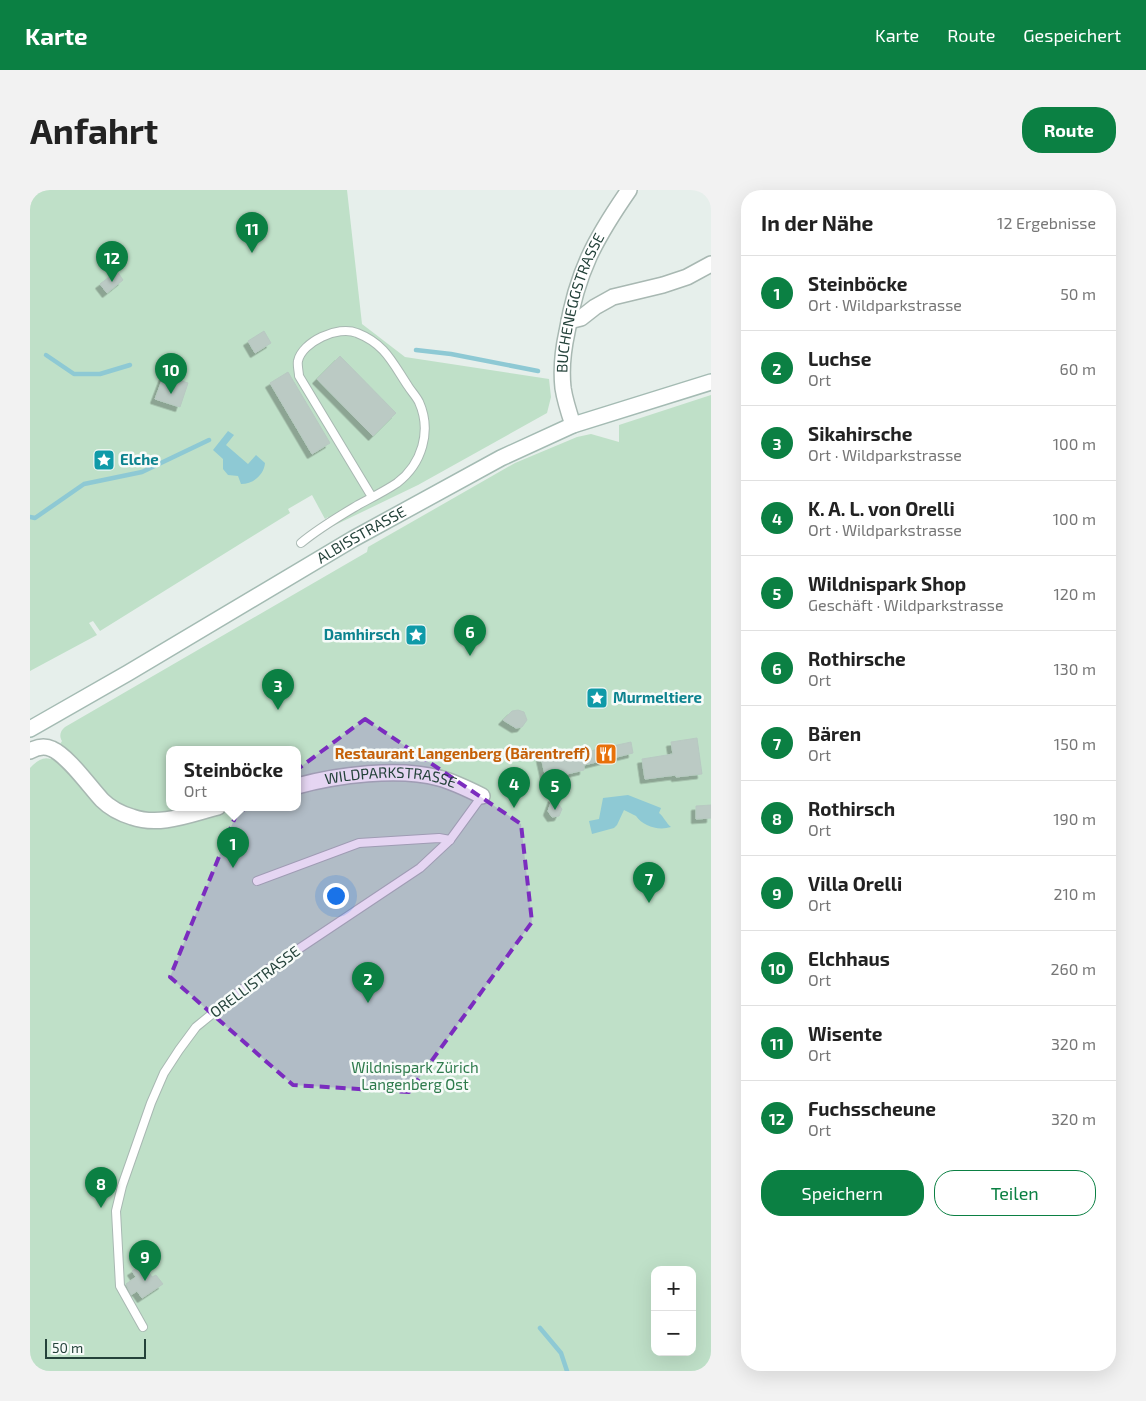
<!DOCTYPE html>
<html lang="de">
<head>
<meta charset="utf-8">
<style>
  :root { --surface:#fff; --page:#f2f2f2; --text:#222; --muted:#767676; --line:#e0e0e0; --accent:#0b8043 }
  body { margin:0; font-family:"Exo 2",sans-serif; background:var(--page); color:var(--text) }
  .controls { position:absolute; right:15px; bottom:15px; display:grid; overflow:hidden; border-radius:10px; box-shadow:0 5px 20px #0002 }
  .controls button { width:45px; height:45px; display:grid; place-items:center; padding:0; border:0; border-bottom:1px solid var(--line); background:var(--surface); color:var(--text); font:25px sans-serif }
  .scale { position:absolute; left:15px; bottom:12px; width:101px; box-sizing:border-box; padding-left:5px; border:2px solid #24423a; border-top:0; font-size:14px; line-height:18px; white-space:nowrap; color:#24423a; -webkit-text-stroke:4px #f7fbf9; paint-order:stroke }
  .you { position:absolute; left:305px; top:705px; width:18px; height:18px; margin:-12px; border:4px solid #fff; border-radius:50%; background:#1a73e8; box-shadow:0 0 0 8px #1a73e833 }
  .badge { display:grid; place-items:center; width:32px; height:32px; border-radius:50%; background:var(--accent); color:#fff; font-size:16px; font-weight:700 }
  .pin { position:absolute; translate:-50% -41px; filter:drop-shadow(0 1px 2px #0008) }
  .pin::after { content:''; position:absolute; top:26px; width:18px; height:15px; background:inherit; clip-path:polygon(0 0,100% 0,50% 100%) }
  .popup { position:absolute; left:136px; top:556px; width:135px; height:65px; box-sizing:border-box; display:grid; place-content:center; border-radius:10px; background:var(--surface); filter:drop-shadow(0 1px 4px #0005); font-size:16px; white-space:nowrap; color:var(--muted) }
  .popup b { font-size:19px; color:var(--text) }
  .popup::after { content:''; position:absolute; left:50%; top:100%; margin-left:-10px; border:10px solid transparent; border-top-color:var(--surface) }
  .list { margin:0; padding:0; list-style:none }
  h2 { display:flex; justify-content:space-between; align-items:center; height:65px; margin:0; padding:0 20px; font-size:21px }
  h2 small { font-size:16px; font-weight:400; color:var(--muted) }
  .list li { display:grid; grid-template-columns:32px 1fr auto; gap:15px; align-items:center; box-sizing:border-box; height:75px; padding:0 20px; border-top:1px solid var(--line) }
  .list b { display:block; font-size:19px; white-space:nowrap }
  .list p { margin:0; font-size:16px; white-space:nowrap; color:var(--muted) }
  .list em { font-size:16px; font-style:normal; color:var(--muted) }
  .actions { display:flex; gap:10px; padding:15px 20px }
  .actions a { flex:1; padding:11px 0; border:1px solid var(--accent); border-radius:20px; text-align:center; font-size:18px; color:var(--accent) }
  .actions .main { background:var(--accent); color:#fff }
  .map { position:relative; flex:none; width:681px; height:1181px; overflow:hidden; border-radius:20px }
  header { display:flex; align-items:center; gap:30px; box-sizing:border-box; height:70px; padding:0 25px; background:var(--accent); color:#fff }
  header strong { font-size:24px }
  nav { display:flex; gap:28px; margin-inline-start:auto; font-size:18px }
  .intro { display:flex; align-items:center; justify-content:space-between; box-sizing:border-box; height:120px; padding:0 30px }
  h1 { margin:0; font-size:35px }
  .button { padding:12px 22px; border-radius:20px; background:var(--accent); color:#fff; font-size:18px; font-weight:700 }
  main { display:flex; gap:30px; padding:0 30px }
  aside { flex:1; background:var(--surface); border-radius:20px; box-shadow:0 5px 20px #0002 }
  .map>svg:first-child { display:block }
</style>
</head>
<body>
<header>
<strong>Karte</strong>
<nav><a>Karte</a><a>Route</a><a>Gespeichert</a></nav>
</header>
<div class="intro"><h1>Anfahrt</h1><a class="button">Route</a></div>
<main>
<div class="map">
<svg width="681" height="1181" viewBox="0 0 681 1181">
  <defs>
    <filter id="shadow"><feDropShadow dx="-4.5" dy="4.5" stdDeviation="0" flood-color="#0004"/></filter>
  </defs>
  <rect width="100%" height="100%" fill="#e6efeb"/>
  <!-- green -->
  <g fill="#bfe0c8" fill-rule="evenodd">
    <path d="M0,0h317l15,134 43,33 144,22 2,18 -4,16 -129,72 -85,41 -5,-9 -3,2 -13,-24 -24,14 2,4 -190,118 -7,-10 -4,2 8,12 -67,36z"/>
    <path d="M681,205v976h-681v-603c6,-6 12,-12 21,-9l11,-18c-3,-5 -2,-10 3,-14l302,-175 1,-5 147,-84 62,-26 14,-3 28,8v-17zM139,559h128v58h-128zM625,1080h37v82h-37z"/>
  </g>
  <!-- water -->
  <g fill="#8ec9d4">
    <path d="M198,241l6,4 -8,10 22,19 8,-9 9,8c-1,12 -12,21 -24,21l-3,-8 -10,-1 -5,-6v-10l-10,-9z"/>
    <path d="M598,605l33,13 -2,5c5,4 7,10 12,14 -13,4 -28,-1 -35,-11l-12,-6 -7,15 -3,3 -22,6 -3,-13 10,-2 4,-21z"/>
  </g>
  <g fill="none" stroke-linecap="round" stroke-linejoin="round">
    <!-- stream -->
    <g stroke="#8ec9d4" stroke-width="4.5">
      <path d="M386,160l35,4 87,17"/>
      <path d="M16,165l28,19h26l30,-9"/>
      <path d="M0,327l5,1 49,-34 58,-12 67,-32"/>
      <path d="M510,1138l21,25 6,18"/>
    </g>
  </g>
  <!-- building -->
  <g fill="#bbcac4" stroke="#b8c9c2" filter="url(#shadow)">
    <path d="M87,81l6,9 -16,13 -7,-9z"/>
    <path d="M234,141l7,12 -16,10 -7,-12z"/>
    <path d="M310,166l56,57 -23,23 -56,-57z"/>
    <path d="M258,182l42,71 -18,11 -42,-71z"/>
    <path d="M134,185l24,8 -8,24 -25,-8z"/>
    <path d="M488,520l6,2 3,8 -5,7 -6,1 -13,-8 9,-9z"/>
    <path d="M667,548l5,36 -26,3v-2l-31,4 -3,-20 31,-5 -2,-12z"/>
    <path d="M601,552l2,11 -49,12v5l-38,9 -5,-22 38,-9 2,5z"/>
    <path d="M523,607l9,12 -3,7 -7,1 -4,-6z"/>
    <path d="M681,615v13l-15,1v-13z"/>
    <path d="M113,1074l9,13 4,-2 7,9 -21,14 -5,-7 -6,4 -5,-11 10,-7 -4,-6z"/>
  </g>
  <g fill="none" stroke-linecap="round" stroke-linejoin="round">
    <!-- service casing -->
    <g stroke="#a8b8b2" stroke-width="10">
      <g id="service">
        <path d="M271,353c18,-15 37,-26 57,-38 13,-7 27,-14 39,-22 25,-19 35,-52 22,-81 -3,-6 -8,-11 -11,-16 -16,-24 -23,-42 -51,-53 -19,-8 -55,9 -59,28 -1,4 1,11 1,15l73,121"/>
        <path d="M227,691l102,-38 80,-5 11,2"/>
        <path d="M113,1137l-23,-41 -4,-75 6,-25 29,-83 13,-30 15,-23 17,-23 65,-53 159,-106 30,-28 32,-44"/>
      </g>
    </g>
    <!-- minor casing -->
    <g stroke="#a8b8b2" stroke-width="18">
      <g id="minor">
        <path d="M539,131l12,-3 14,-11 18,-10 50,-12 24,-8 24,-13"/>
        <path d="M0,561c7,-4 14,-6 22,-2 16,7 37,37 50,51 8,8 20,14 30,17 28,10 58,-3 86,-10"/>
        <path id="s1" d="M267,596c40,-11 102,-19 142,-8 15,4 29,11 43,18"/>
      </g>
    </g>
    <!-- tertiary casing -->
    <g stroke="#a8b8b2" stroke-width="18">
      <g id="tertiary">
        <path id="s2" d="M543,235c-4,-12 -8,-24 -10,-37 -2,-19 0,-38 4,-56 10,-60 28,-93 62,-142"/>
      </g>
    </g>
    <!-- secondary casing -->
    <g stroke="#a4bbb3" stroke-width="18">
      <g id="secondary">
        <path id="s3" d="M0,539l98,-56 225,-134 148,-81 72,-33 138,-43"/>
      </g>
    </g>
    <!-- service -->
    <use href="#service" stroke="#fff" stroke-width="8"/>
    <!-- minor -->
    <use href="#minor" stroke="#fff" stroke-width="15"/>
    <!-- tertiary -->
    <use href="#tertiary" stroke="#fff" stroke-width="15"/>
    <!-- secondary -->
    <use href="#secondary" stroke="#fff" stroke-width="15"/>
  </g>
  <!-- marked area -->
  <path fill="#7b2cbf" fill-opacity="0.2" stroke="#7b2cbf" stroke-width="4" stroke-dasharray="10 6" stroke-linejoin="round" d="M335,529l156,105 11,98 -123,170 -116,-7 -123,-108 66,-162z"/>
  <!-- icons -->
  <defs>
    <g id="sight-square" transform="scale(1.125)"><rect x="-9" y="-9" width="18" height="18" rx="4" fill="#0f9aa8" stroke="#f7fbf9"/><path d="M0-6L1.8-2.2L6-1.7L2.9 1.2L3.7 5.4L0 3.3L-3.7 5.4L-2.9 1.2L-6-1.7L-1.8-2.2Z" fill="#fff"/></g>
    <g id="restaurant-square" transform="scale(1.125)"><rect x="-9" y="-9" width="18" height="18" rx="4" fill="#e8710a" stroke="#f7fbf9"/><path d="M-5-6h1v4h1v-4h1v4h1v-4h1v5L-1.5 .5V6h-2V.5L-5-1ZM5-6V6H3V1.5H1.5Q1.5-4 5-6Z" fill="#fff"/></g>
  </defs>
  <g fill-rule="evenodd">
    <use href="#sight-square" x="74" y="270"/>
    <use href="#sight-square" x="386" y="445"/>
    <use href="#sight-square" x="567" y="508"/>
    <use href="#restaurant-square" x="576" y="564"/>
  </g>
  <g text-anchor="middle" stroke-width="5" stroke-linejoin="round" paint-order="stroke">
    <!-- street labels -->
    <g font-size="15" fill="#24423a" stroke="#f7fbf9">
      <text dy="5" stroke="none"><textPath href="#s2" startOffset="126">BUCHENEGGSTRASSE</textPath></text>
      <text dy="5" stroke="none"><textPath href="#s3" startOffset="384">ALBISSTRASSE</textPath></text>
      <text dy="5" stroke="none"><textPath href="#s1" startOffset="95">WILDPARKSTRASSE</textPath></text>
      <text transform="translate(225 792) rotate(-37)" y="5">ORELLISTRASSE</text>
    </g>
    <!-- culture labels -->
    <g font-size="15" font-weight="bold" fill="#0d838f" stroke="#f7fbf9" text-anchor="start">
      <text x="90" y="275">Elche</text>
      <text x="370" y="450" text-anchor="end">Damhirsch</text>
      <text x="583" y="513">Murmeltiere</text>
    </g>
    <!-- food labels -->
    <g font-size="15" font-weight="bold" fill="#c56008" stroke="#f7fbf9" text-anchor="end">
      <text x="560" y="569">Restaurant Langenberg (Bärentreff)</text>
    </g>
    <!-- park labels -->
    <g font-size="15" fill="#2d7a4b" stroke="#f7fbf9">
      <text x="385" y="883">Wildnispark Zürich<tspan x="385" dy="17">Langenberg Ost</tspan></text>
    </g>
  </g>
</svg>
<div class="controls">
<button>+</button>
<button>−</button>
</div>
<div class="scale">50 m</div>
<div class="you"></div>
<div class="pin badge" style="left:203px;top:678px">1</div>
<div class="popup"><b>Steinböcke</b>Ort</div>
<div class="pin badge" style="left:338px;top:813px">2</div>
<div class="pin badge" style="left:248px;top:520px">3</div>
<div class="pin badge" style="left:484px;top:618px">4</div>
<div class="pin badge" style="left:525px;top:620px">5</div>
<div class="pin badge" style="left:440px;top:466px">6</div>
<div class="pin badge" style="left:619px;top:713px">7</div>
<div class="pin badge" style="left:71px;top:1018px">8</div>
<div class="pin badge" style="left:115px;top:1091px">9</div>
<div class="pin badge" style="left:141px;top:204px">10</div>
<div class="pin badge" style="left:222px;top:63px">11</div>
<div class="pin badge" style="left:82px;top:92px">12</div>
</div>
<aside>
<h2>In der Nähe<small>12 Ergebnisse</small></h2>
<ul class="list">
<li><span class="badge">1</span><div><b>Steinböcke</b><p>Ort · Wildparkstrasse</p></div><em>50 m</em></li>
<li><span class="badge">2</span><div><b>Luchse</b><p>Ort</p></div><em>60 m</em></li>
<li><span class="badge">3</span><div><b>Sikahirsche</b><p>Ort · Wildparkstrasse</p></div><em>100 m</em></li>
<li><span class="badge">4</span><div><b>K. A. L. von Orelli</b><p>Ort · Wildparkstrasse</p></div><em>100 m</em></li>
<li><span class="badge">5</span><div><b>Wildnispark Shop</b><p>Geschäft · Wildparkstrasse</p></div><em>120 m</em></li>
<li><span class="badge">6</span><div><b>Rothirsche</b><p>Ort</p></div><em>130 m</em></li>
<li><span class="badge">7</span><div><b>Bären</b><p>Ort</p></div><em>150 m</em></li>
<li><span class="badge">8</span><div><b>Rothirsch</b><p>Ort</p></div><em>190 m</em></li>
<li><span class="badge">9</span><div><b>Villa Orelli</b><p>Ort</p></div><em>210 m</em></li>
<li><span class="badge">10</span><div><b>Elchhaus</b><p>Ort</p></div><em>260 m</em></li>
<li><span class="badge">11</span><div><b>Wisente</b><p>Ort</p></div><em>320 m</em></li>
<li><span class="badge">12</span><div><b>Fuchsscheune</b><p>Ort</p></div><em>320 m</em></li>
</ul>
<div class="actions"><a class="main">Speichern</a><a>Teilen</a></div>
</aside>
</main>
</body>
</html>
